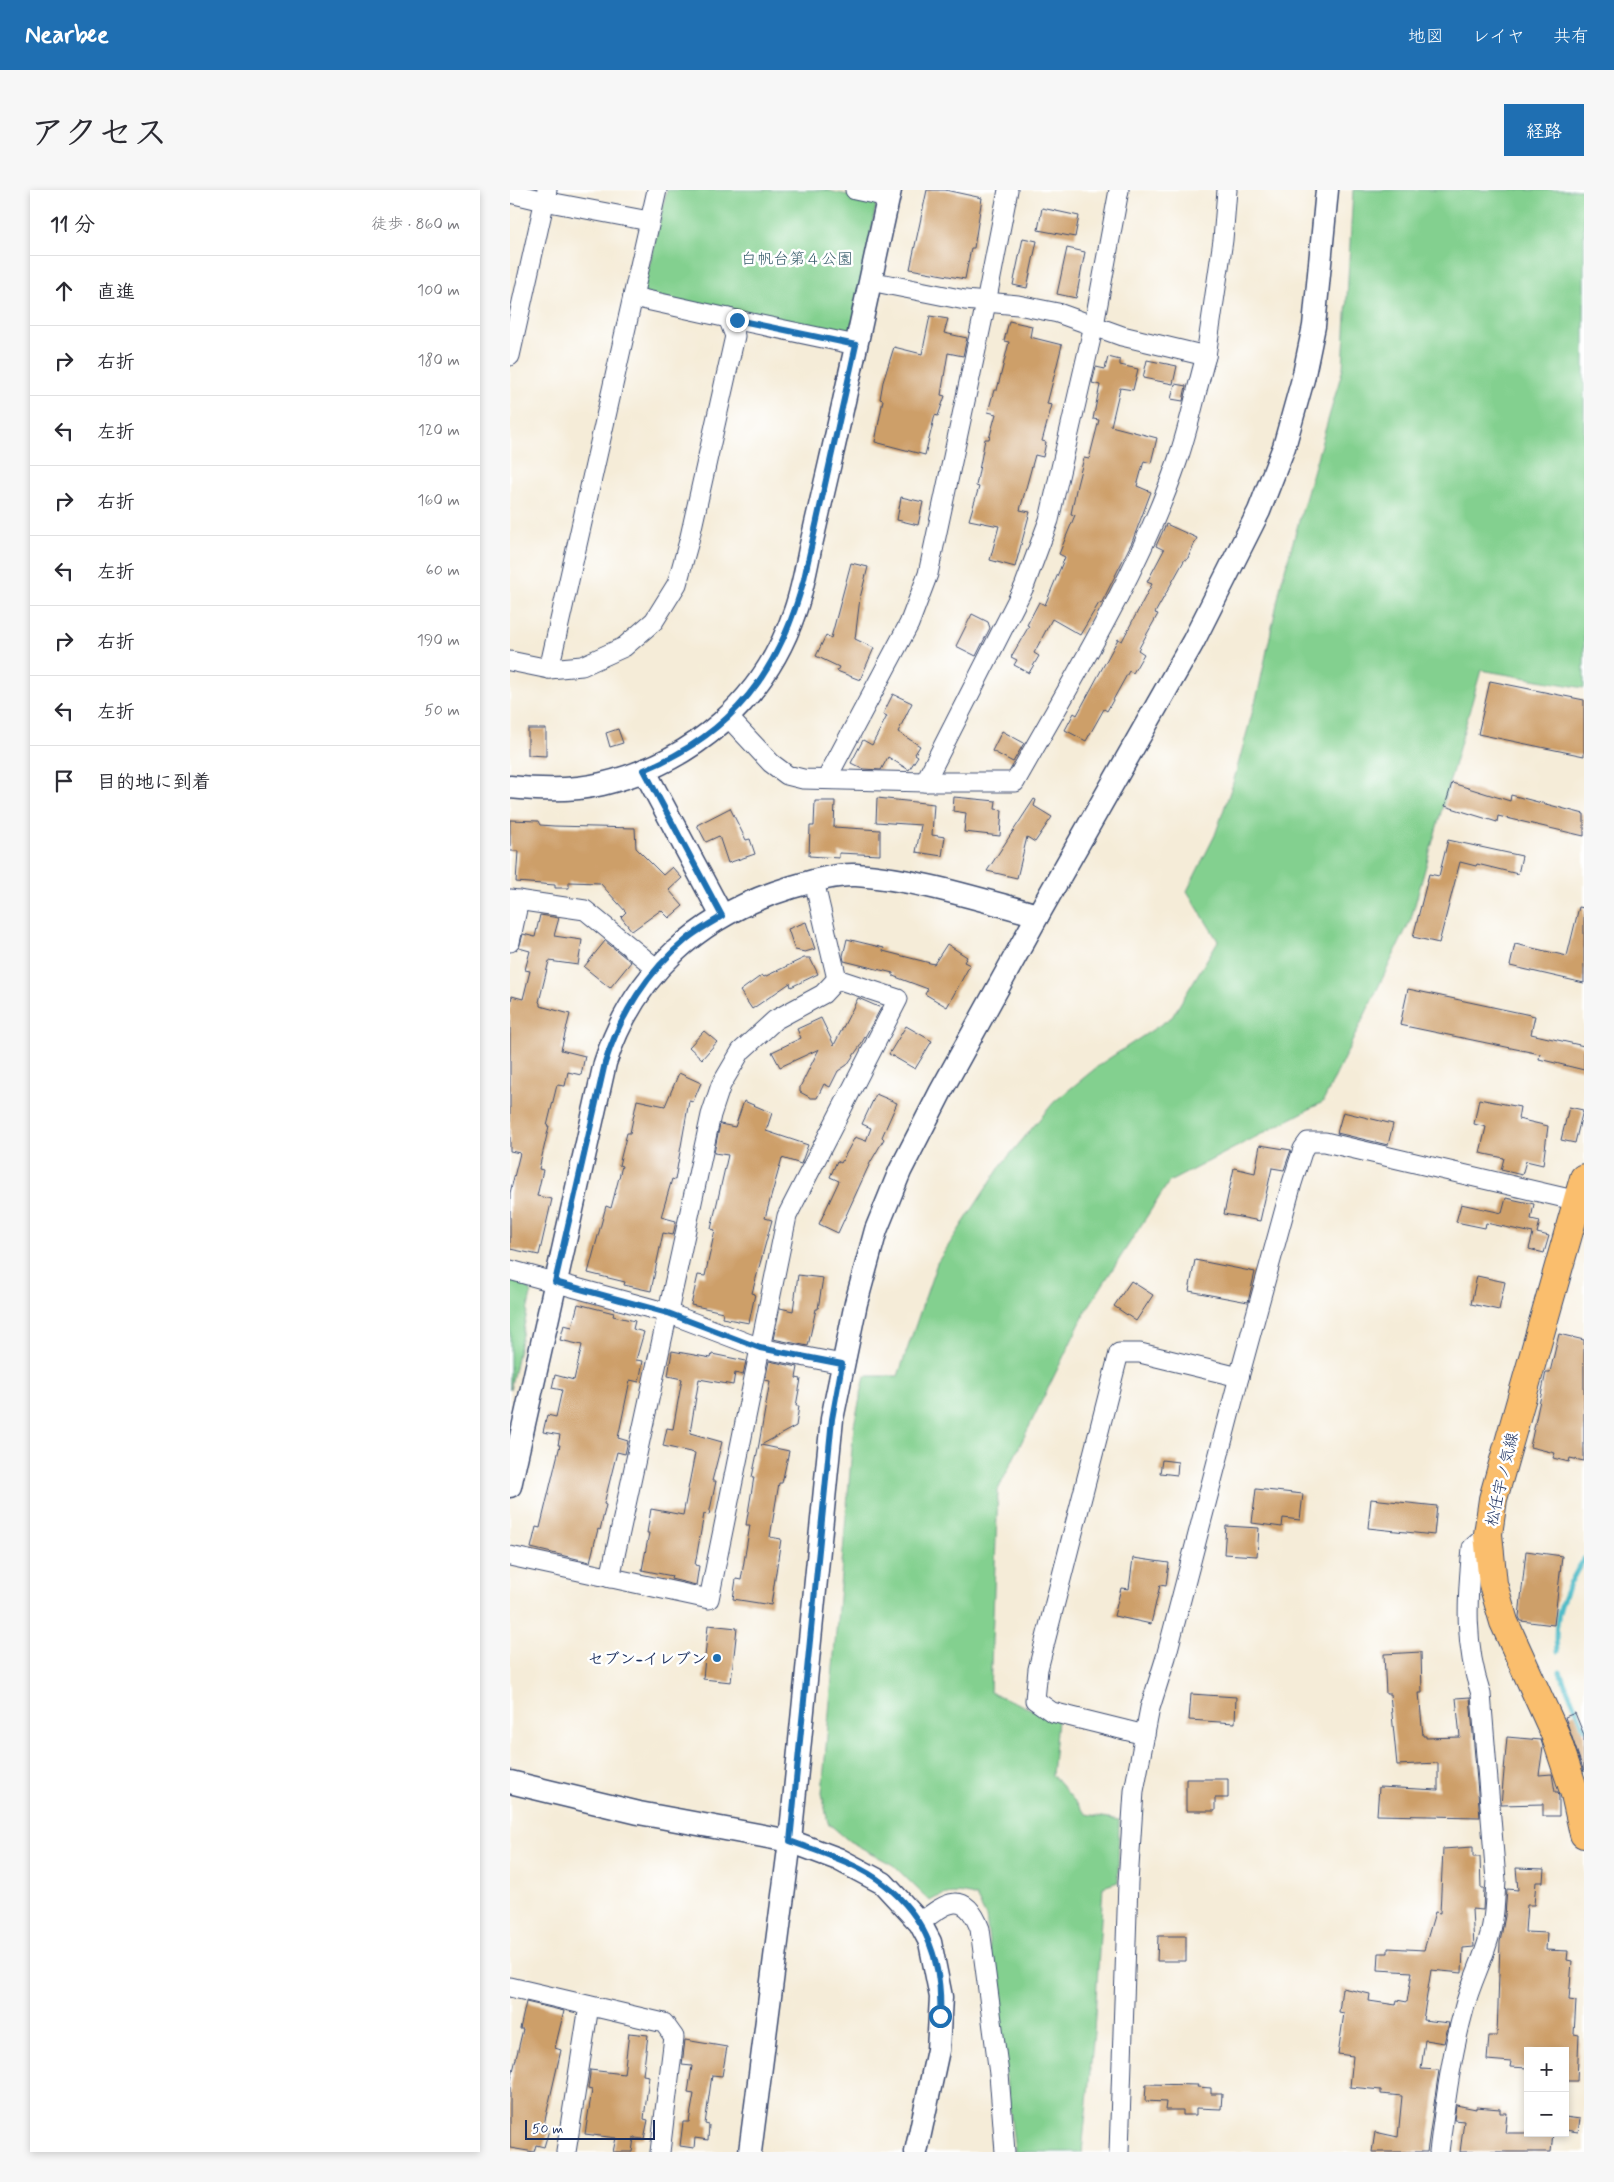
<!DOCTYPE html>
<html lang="ja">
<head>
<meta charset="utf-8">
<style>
  :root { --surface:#fff; --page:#f7f7f7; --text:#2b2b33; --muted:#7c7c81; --line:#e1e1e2; --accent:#1f6fb2 }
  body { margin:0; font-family:Mynerve,"Klee One",sans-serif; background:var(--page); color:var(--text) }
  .controls { position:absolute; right:15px; bottom:15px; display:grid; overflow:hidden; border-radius:0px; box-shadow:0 2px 8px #0003 }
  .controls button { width:45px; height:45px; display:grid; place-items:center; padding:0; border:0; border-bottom:1px solid var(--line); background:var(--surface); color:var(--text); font:25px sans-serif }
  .scale { position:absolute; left:15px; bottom:12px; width:130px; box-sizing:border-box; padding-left:5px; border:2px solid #1b2f5e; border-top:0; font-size:14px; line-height:18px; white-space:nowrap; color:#1b2f5e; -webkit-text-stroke:4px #fff; paint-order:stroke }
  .stop { position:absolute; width:15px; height:15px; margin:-11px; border:4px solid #1f6fb2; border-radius:50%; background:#fff }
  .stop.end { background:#1f6fb2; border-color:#fff; box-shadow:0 1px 5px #0008 }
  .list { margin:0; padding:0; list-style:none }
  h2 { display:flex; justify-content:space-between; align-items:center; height:65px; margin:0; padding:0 20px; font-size:21px }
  h2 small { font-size:16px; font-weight:400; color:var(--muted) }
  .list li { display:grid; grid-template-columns:32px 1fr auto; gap:15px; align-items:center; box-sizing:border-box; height:70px; padding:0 20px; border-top:1px solid var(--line) }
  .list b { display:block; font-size:19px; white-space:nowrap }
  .list em { font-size:16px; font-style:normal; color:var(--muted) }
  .icon { flex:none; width:28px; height:28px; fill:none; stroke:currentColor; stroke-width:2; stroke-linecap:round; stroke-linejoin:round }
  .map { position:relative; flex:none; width:1074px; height:1962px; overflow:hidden; border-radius:0px }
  header { display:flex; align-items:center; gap:30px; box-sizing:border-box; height:70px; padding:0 25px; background:var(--accent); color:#fff }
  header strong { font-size:24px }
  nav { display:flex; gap:28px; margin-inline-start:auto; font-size:18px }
  .intro { display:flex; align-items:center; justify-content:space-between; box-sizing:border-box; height:120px; padding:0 30px }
  h1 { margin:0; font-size:35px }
  .button { padding:12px 22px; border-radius:0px; background:var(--accent); color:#fff; font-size:18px; font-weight:700 }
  main { display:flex; gap:30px; padding:0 30px }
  aside { flex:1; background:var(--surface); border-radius:0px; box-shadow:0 2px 8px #0003 }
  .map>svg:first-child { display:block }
</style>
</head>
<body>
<header>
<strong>Nearbee</strong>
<nav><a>地図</a><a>レイヤ</a><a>共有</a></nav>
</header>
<div class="intro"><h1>アクセス</h1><a class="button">経路</a></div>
<main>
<aside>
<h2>11 分<small>徒歩 · 860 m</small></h2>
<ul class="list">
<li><svg class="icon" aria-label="ahead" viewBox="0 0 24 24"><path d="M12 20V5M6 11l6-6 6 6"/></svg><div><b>直進</b></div><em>100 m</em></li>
<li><svg class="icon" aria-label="right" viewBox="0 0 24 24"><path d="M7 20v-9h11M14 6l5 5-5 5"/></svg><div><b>右折</b></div><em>180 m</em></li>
<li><svg class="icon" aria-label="left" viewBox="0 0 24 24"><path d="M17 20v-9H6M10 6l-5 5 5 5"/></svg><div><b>左折</b></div><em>120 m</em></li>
<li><svg class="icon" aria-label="right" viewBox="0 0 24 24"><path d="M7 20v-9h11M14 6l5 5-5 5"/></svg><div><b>右折</b></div><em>160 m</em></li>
<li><svg class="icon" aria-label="left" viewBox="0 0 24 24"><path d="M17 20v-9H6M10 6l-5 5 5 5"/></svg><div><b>左折</b></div><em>60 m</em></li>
<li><svg class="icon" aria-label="right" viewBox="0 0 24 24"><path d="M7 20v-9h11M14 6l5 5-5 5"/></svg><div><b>右折</b></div><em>190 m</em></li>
<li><svg class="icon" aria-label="left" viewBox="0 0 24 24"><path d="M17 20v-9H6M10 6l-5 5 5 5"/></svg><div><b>左折</b></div><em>50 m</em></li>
<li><svg class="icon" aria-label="arrive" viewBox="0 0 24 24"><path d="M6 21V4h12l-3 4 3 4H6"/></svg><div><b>目的地に到着</b></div></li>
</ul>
</aside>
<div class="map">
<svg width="1074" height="1962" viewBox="0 0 1074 1962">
  <rect width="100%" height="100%" fill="#fff"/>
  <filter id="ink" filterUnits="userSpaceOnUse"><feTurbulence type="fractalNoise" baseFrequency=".02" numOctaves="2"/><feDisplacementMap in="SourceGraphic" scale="10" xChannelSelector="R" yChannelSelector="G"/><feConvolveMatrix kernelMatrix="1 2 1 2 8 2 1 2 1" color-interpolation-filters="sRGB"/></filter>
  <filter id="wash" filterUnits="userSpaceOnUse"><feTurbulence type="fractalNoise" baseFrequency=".0096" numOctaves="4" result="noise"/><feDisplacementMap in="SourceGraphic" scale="20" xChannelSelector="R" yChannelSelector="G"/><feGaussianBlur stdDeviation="1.12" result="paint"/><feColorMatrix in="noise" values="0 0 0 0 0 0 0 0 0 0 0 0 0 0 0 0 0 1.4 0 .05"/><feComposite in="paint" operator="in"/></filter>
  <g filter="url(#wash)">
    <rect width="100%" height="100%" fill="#f5ecd8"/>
    <!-- green -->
    <g fill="#83d08f" stroke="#4f8076">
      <path d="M157,0h157l53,11 -27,138 -207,-46z"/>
      <path d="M843,0h231v498l-103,-18 -70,249 -88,183 -154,80 -82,127 -89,181 -8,202 67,28 -5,55 34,39 33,6 -1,62 -15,5 -9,145 -12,120h-67l-29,-235 -10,-20c-16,-6 -32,-5 -46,4l-37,-36 -44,-24 -21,-18 -6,-30 32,-368 11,-49h33l39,-113 65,-99 52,-62 48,-39 70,-46 46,-76 -31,-50 28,-56 18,-52 26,-95 23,-108 61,-212z"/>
      <path d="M0,1089l16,4 5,11 -21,96z"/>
    </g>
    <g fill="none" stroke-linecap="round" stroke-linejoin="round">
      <!-- stream -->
      <g stroke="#4fbcc8" stroke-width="5">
        <path d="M1047,1461c-5,-35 9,-63 27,-92"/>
        <path d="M1050,1482l24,56"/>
      </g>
    </g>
    <g id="blocks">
      <!-- building -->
      <g fill="#cd9f69">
        <path d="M417,0h18l37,8 -8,50h-3l-6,31 -55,-10z"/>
        <path d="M532,18l37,8 -4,21 -37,-7z"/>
        <path d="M513,48l14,3 -10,47 -14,-3z"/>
        <path d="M557,58l18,4 -9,46 -19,-4z"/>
        <path d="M420,126l18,3 -4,14 23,5 -4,18 -15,-3 -7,42 4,1 -7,20 -3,-1 -10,40 -50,-13 8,-42 -3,-1 3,-17 11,-35 28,7z"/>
        <path d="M499,131l23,5 -2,11 32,8 -15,59 5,1 -10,36 4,1 -3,15 -8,-2 -15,55 10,2 -15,55 -25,-7 9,-34 -30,-6 10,-33 -3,-1 9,-47h4l7,-25 -8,-2 6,-22h3l12,-48 -5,-1z"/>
        <path d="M598,167l12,3v5l18,4 -5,21 -13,-2 -9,38 46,12 -6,25 -7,-2 -7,25 14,6 -19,50 -31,62 -2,-1 -19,32 -28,-16 -18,34 5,3 -10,17 -15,-8 3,-5 -6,-3 18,-31 -2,-1 12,-23 6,3 20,-48 -6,-3 16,-39 -4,-1 6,-29 7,-27 5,1 10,-39 -6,-1 7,-34 -8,-2 4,-16 9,2z"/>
        <path d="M637,170l30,6 -4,18 -30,-6z"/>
        <path d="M665,194l11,2 -3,15 -12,-2z"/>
        <path d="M391,307l22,5 -5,23 -21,-5z"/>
        <path d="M656,334l31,14 -10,22 -2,-1 -30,54 3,1 -20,36 6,4 -11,19 -4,-2 -22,40 -3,-2 -18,32 -21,-11 9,-17 3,2 41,-76 4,2 30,-57 -5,-2 17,-32 -8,-4z"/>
        <path d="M341,373l17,4 -8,31 -5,41 19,9 -14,32 -23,-9 2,-4 -23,-11 10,-21 5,3z"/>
        <path d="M462,424l16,8 2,6 -14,28 -20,-10z"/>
        <path d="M980,491l94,19v56l-106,-22z"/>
        <path d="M383,504l19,9 -14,29 22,14 -5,8 3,2 -9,14 -21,-13 -7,13 -18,-1 -12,-6 12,-23 9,5 15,-29 -4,-2z"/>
        <path d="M18,539h18v27l-18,-1z"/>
        <path d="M108,539l5,14 -13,4 -4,-14z"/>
        <path d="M492,541l22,12 -11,19 -21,-11z"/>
        <path d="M942,593l58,18 1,-6 73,19v22l-86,-20 -1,6 -52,-16z"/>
        <path d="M444,607l42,4 -1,8 7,1 -2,26 -36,-4 2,-19 -13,-2z"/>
        <path d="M367,608l57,6 -2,31 13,2 -3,19 -26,-4 5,-27 -45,-3z"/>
        <path d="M524,609l2,1 -2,6 18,11 -17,25 -8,-5 -10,41 -30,-7z"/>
        <path d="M305,611h20l-1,26 46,3v25l-41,-2v5l-30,-2 1,-30h4z"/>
        <path d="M220,618l16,32 4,-1 5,15 -27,9 -9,-27 -13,6 -9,-17z"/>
        <path d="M0,630l28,1 2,4 14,1 81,2 1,20 27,27 9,-8 10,11 -13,12 14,16 -14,12 -8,-8 -29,21 -11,-14 5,-5 -26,-29 -31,-1v6h-14v-3l-39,-3 2,-31h-8z"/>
        <path d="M938,650l74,16 -4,18 -41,-10 -1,2 -16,-4 -21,81 -26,-6 16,-63 10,2z"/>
        <path d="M1069,717l5,1v75l-74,-17 5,-22 52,12z"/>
        <path d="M30,725l19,3 -5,18 28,4 -4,25 -29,-4 -10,41 1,1v3l30,8 -9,36 24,6 -4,19 -13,-3 -3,14 -8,-1 -10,41h2l-10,43 4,1 -6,26 15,3 -13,56 -29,-6v-56l10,-40 -10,-2v-146l2,-9 11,3 7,-28 -5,-1 5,-19 -11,-3 4,-14 12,3z"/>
        <path d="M296,732l9,27 -10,3 -10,-2 -7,-21z"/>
        <path d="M337,749l37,9 -1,3 51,13 13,-20 20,13 -3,5 6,3 -23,42 -22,-13 3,-5 -35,-13v-3l-49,-12 -1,-5z"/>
        <path d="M95,751l26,21 -21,26 -26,-21z"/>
        <path d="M294,768h6l8,16 -27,13 -1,-4 -38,26 -12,-18 22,-16 2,2z"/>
        <path d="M898,799l127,27 -4,18 53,12v24l-45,-11 1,-5 -140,-29z"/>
        <path d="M348,808l23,10 -21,38 -13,19 -9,6 -8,16 -6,-3 -7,14h-6l-11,-6v-5l19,-38 -39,18 -8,-15 29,-14 -4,-9 24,-11 13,27z"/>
        <path d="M396,836l26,15 -17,28 -26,-15z"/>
        <path d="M194,841l13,11 -15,17 -13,-12z"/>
        <path d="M169,883l22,10 -8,19 -4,-1 -14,79 -3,-1 -11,38 15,4 -3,14 -10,-2 -12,58 -27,-6 1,-3 -37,-9 18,-67 5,2 11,-42 -3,-1 8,-32h3l7,-33 28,6z"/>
        <path d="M366,904l21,9 -15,34 2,2 -14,24 -32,70 -19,-9 20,-43 -9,-4 7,-16 4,2 14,-26 11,4 5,-13 -9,-4z"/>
        <path d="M969,909l41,8 -2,12 30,7 -5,39 -17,-4 -4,14 -21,-5 3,-12 -24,-5 6,-26 -12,-3z"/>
        <path d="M234,911l28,12 -6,18 42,14 -7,19 -19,-6 -17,60 7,2 -20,73 3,1 -6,29 -27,-5 1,-6 -32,-7 7,-30 7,1 10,-46 -4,-1 17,-74 -14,-2 6,-29 15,3z"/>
        <path d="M1059,917l14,3 -8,33 -14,-3z"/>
        <path d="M833,922l50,12 -5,21 -51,-12z"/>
        <path d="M750,955l31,5 -7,20 -12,-2 -12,53 -36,-7 10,-46 21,5z"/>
        <path d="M996,1008l28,6 -3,15 9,2 -3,12 12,3 -5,17 -15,-4 4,-16 -47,-10 -1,5 -29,-6 5,-18 41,9z"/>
        <path d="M685,1070l60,12 -7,30 -59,-11z"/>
        <path d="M288,1085l25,3 -5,31h-2l-8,37 -35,-7 7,-31 13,3z"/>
        <path d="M967,1086l28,6 -6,28 -28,-6z"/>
        <path d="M621,1091l22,14 -17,26 -22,-15z"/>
        <path d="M68,1114l36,9 -1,3 22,5 -2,8 11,3 -8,28 7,1 -4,21 -9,-2 -12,58 10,3 -3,13 -8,-2 -13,52 2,1 -6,25 -2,-1 -8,33 -59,-14 5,-21 4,1 20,-83h-2l2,-10 -17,-3 4,-17 9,2 6,-27 -10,-2 3,-13 19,5 8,-35 -22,-5 4,-15 8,2z"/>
        <path d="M1049,1144l25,6v121l-14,-3 -1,4 -16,-4 2,-5 -25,-6 16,-75h4z"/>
        <path d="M162,1161l39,7 1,-4 34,7 -3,14 -8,-2 -2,12 -34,-6 -9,54 32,9 -10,39h4l-7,34 -5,-1 -9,51 4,1 -3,19 -25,-6 1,-3 -30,-6 7,-37h-2l4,-24 32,6 12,-62 -32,-7 4,-18 6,1 9,-50 -14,-3z"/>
        <path d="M259,1171l29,6 -2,11 5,1 -5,27h3l-3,20 -35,19 28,6 -7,32h-3l-9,54 11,2 -10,66 -38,-6 3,-20 5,1 9,-55h-4l8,-48h-2l7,-33 11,-63 -5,-1z"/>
        <path d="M652,1270l16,2 -1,13 -17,-2z"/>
        <path d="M746,1299l47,5 -3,26 -17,-2 -1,9 -30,-4z"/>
        <path d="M861,1309l66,7 -3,29 -66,-7z"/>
        <path d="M716,1336l33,2 -2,28 -33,-2z"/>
        <path d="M1016,1361l36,5 -8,69 -33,-4 -2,-4z"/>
        <path d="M623,1368l36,5 -3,23 -6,-1 -9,39 -37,-8 7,-28 8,1z"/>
        <path d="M198,1435l29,3 -6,54 -28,-3z"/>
        <path d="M911,1462l1,41h-3l4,43h3v2l34,-1 -4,-39 14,-1 10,120 -103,-2 2,-28 59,3v-27l-41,2 -7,-71h-4l-2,-40z"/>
        <path d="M681,1504l45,3 -1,26 -46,-3z"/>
        <path d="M1065,1523l9,22v37l-19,-55z"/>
        <path d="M997,1547l34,3 2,7 -4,28 13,-1 3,18h3l1,5v19h-16v-12l-42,1z"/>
        <path d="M676,1589h42v19h-13v13h-29z"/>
        <path d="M963,1657v10h7l1,31h3l-1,22 -11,-1 2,38 -11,1 -1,25 -31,-3 -8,50 26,3 -5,20 -19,-3 -4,29 18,1 -12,82h-55l3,-20 23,5 4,-41 -21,-2v-4l-31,-3 3,-31 -15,-2 6,-41 -5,-1 3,-24 28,6 -1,7 27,4 1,-5 10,2 5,-30 -34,-2 1,-17h9v-5l36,2 11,-38 5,1 3,-64z"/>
        <path d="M1006,1678l28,1 -1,13h-7l-2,23h-7l-2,27 22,1 -1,17 22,1 -1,9 5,1 -3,39 7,1 -2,33 5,1 -2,46h-12v-30h-37v17l-18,-1 1,-5 -24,-2 2,-24h8l3,-94 5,-26 2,-27 11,1z"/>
        <path d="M648,1746h28v25h-29z"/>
        <path d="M16,1812l38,9 -9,37 6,2 -18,79 6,1 -5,17 -8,-2 -2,7 -24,-4v-64l13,-55h-3z"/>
        <path d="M119,1843l19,2 -5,40 6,1 -5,43 4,1 -4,19 -10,-1 -2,14h-19l3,-14 -31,-4 7,-44 -4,-1 2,-15v-4l34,4z"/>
        <path d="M175,1850l42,7 -5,29 -10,-1 -7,49 4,1 -1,15 -13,-2 -1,10 -14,-2 3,-24h6l5,-28 -6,-1 4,-27 -10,-1z"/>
        <path d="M636,1894l52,1 -1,2 14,1v6h11l-1,15 -25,-1v7h-13v-5h-18l1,-8 -21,-1z"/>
        <path d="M946,1915l20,4v-2l24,2v4h7l-2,20h48l-2,19h-91l4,-31 -10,-1z"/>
        <path d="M1055,1927l15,2 -2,13 -13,-2z"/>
      </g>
    </g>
  </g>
  <g filter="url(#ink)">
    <use href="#blocks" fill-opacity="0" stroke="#3c4b70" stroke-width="1"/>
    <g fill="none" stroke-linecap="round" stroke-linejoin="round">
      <!-- minor casing -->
      <g stroke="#3c4b70" stroke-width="21">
        <g id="minor">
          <path d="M345,0l33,7"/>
          <path d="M0,3l34,8 105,20"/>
          <path d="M218,128l128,27"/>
          <path d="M0,166l37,-166"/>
          <path d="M696,166l17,-116 4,-50"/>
          <path d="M0,471l39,8 33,-3 42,-19 30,-26 23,-37 12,-43 46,-205 -7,-18 -95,-21"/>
          <path d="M39,479l108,-479"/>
          <path d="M218,527l43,46 16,12 16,4 122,3h90c57,-101 124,-210 162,-320 12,-34 19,-71 29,-106l-84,-20 -64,-23 -40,-8 -53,-5 -95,-19"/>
          <path d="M317,588l82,-154 19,-50 58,-271 22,-113"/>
          <path d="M415,592l99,-195 25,-67 45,-195 25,-135"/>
          <path d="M0,709l75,11 72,59"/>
          <path d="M0,752l9,-42"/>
          <path d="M0,1080l158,43 92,35 82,16"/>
          <path d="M0,1366l199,43 78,-383 111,-217 -61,-20 -23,-98"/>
          <path d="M100,1388l101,-463 10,-30 20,-34 34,-31 48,-26 14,-15"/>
          <path d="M635,1545l-93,-23 -17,-12 3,-31 81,-316h21l99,24"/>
          <path d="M410,1733c26,-21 45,-34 60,6l19,145 6,78"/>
          <path d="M0,1797l154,36 10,14 -14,115"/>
          <path d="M56,1962l23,-146"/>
          <path d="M609,1962l9,-270 6,-91 16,-83 16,-51 73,-280 53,-194 11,-34 5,-7h17l253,59"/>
          <path d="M929,1962c6,-48 12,-96 25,-143 7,-29 23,-55 28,-84 3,-14 3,-30 4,-45l-15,-186c-17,-50 -14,-95 -9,-146l16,-14"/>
        </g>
      </g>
      <!-- tertiary casing -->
      <g stroke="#3c4b70" stroke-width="25">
        <g id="tertiary">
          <path d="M134,580l78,146"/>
          <path d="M0,597c29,3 63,4 92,-3 91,-22 163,-84 193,-173 7,-20 11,-42 15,-62 7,-29 13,-57 20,-86 21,-91 40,-182 60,-273"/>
          <path d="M0,1296l95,-423c29,-90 95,-148 184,-175 21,-6 45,-14 67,-13 61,4 122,24 182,40"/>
          <path d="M0,1592l129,31 151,28 48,18 45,24 37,40 10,19 11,55 -3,53 -22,102"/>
          <path d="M240,1962l40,-311 42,-422 24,-116 20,-73 24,-59 41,-80 97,-176 155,-273 66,-131 25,-64 19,-68 11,-53 13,-136"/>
        </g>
      </g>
      <!-- primary casing -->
      <g stroke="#3c4b70" stroke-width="30">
        <path id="primary" d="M1074,988l-91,321 -5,35 5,50 11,38 51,112 20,60 9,40"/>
      </g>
      <!-- minor -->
      <use href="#minor" stroke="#fff" stroke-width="19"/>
      <!-- tertiary -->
      <use href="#tertiary" stroke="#fff" stroke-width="22"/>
      <!-- primary -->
      <use href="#primary" stroke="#fabe6d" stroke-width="28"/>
    </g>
  </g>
  <g fill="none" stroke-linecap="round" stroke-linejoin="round" filter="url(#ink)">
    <!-- route -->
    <path stroke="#1f6fb2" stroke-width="6" d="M227,130l119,25 -52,234c-24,92 -71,154 -160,191l78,146c-12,8 -24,14 -35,23 -39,32 -67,76 -82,124l-50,219 113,31 92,35 82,16 -10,55 -42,422c31,12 68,22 94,43 43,34 59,78 56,132"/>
  </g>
  <!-- markers -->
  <circle fill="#1f6fb2" stroke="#fff" stroke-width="2" cx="207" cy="1468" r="5"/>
  <g text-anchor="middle" stroke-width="5" stroke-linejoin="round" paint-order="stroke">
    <!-- park labels -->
    <g font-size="16" fill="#3a5f6d" stroke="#fff">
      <text x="287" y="74">白帆台第４公園</text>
    </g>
    <!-- street labels -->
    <g font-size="16" fill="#1b2f5e" stroke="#fff">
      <text transform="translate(991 1289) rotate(-77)" y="6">松任宇ノ気線</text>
    </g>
    <!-- poi labels -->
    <g font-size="16" font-weight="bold" fill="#1b2f5e" stroke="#fff" text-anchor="end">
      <text x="197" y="1474">セブン-イレブン</text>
    </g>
  </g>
</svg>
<div class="controls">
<button>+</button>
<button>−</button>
</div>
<div class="scale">50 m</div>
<div class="stop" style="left:430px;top:1826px"></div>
<div class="stop end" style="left:227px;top:130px"></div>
</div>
</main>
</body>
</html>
